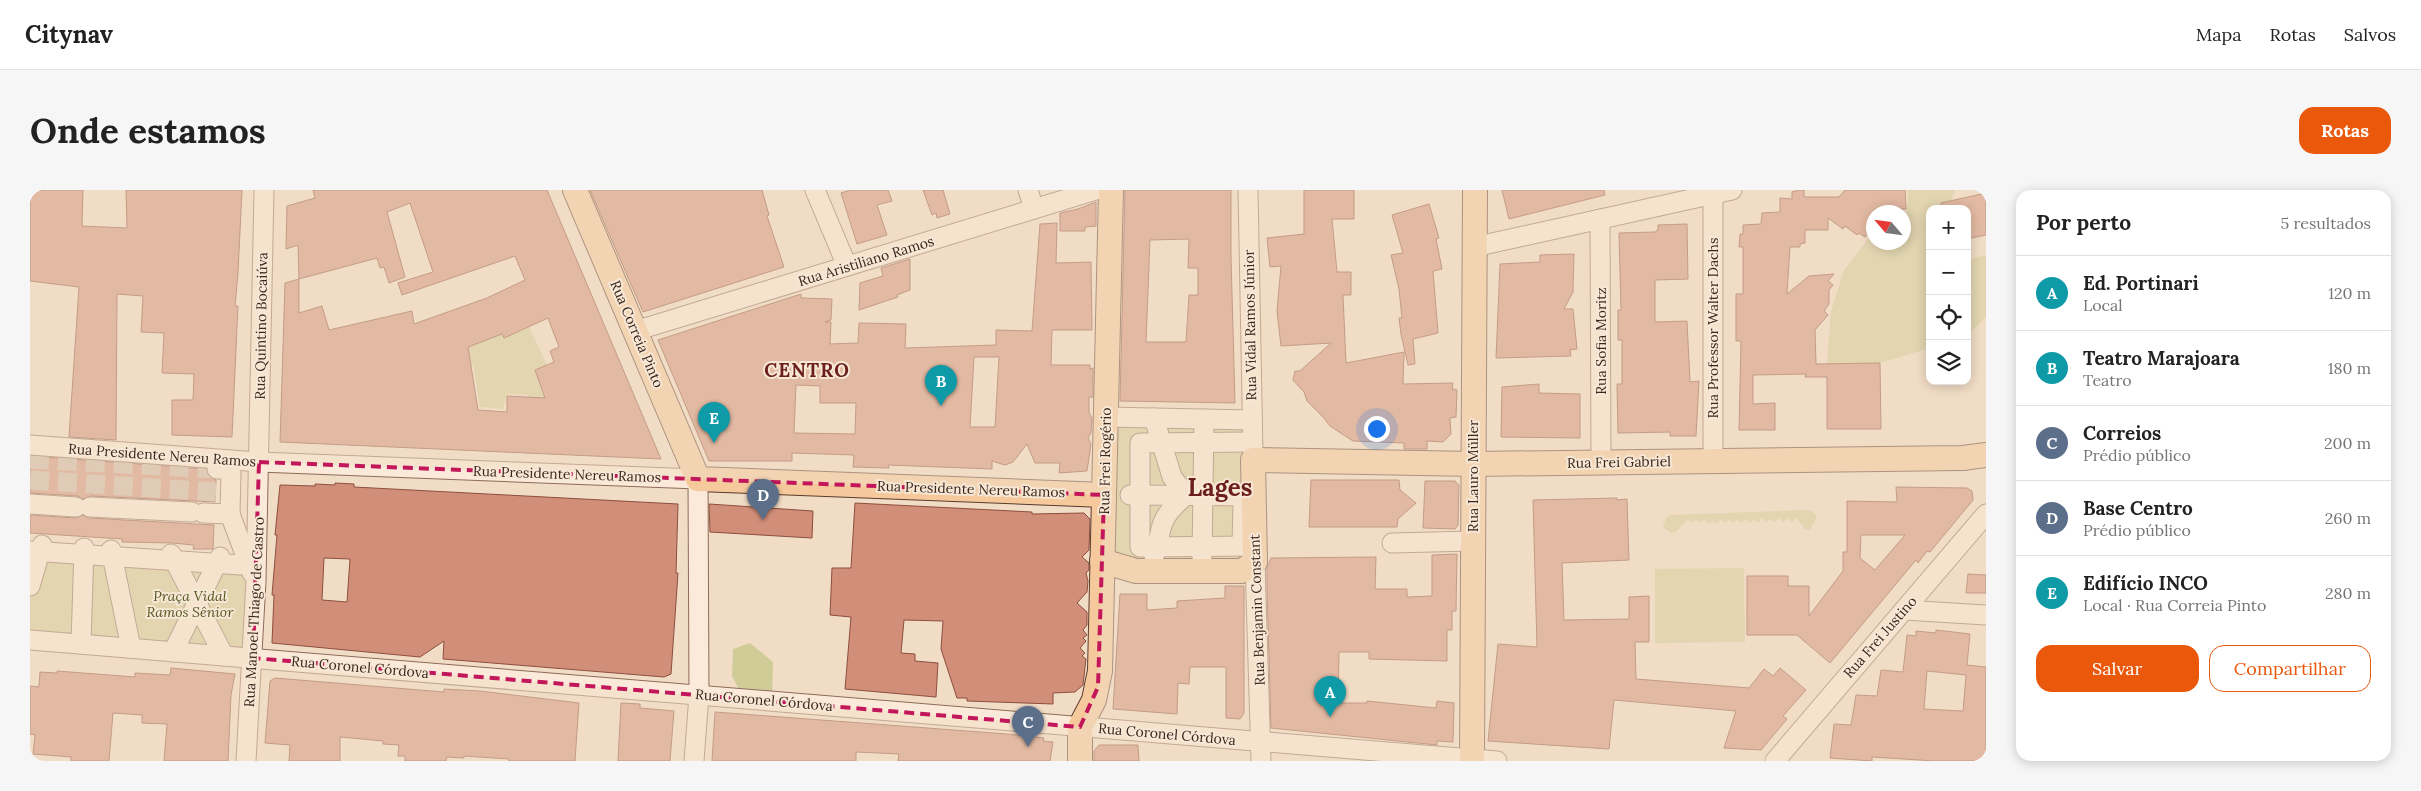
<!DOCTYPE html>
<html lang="pt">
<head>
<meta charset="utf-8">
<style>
  :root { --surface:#fff; --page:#f6f6f6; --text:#222; --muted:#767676; --line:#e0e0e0; --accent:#ea580c }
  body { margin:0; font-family:Lora,serif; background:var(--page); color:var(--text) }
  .controls { position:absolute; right:15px; top:15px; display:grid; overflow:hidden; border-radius:10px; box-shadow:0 2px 12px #0003 }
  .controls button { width:45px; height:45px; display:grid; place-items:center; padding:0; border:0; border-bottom:1px solid var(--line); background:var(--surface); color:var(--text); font:25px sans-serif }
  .compass { position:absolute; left:1836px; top:15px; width:45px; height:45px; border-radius:50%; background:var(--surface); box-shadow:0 2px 12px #0003; rotate:298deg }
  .you { position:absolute; left:1346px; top:238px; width:18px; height:18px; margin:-12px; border:4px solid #fff; border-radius:50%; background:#1a73e8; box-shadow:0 0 0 8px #1a73e833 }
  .badge { display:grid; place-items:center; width:32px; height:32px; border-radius:50%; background:var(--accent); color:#fff; font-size:16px; font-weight:700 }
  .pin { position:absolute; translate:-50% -41px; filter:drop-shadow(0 1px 2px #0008) }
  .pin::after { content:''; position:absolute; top:26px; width:18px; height:15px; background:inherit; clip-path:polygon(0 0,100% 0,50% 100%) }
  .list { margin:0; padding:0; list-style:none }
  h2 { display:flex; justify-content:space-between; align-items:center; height:65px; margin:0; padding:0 20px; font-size:21px }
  h2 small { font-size:16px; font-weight:400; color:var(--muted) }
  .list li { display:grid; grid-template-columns:32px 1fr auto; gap:15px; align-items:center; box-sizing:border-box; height:75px; padding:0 20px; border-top:1px solid var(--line) }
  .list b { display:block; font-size:19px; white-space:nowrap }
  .list p { margin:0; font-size:16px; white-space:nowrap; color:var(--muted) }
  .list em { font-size:16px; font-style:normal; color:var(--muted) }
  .actions { display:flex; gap:10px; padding:15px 20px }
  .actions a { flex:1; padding:11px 0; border:1px solid var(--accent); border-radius:15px; text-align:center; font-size:18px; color:var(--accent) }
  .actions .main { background:var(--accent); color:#fff }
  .icon { flex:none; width:28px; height:28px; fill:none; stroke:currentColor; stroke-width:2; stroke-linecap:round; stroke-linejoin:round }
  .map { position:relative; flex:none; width:1956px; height:571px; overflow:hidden; border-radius:15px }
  header { display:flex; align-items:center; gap:30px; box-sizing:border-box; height:70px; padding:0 25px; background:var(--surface); border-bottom:1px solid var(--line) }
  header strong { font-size:24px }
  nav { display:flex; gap:28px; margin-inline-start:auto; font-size:18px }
  .intro { display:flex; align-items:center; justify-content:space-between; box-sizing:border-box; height:120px; padding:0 30px }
  h1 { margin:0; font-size:35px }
  .button { padding:12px 22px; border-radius:15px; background:var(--accent); color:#fff; font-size:18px; font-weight:700 }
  main { display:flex; gap:30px; padding:0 30px }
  aside { flex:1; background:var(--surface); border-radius:15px; box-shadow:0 2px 12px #0003 }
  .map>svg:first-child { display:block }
</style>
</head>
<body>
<header>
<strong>Citynav</strong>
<nav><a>Mapa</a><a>Rotas</a><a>Salvos</a></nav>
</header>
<div class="intro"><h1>Onde estamos</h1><a class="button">Rotas</a></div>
<main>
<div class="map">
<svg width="1956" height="571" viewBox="0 0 1956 571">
  <rect width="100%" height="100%" fill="#f1dcc5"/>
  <!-- green -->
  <g fill="#d0cc98">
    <path d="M1878,0h47l-7,19h-18v139l-50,15 -53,1 4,-53 13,-41 29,-37 1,9h30v-24h3z"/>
    <path d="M1956,65v62l-19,19v-76z"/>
    <path d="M499,137l18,38 -8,13 9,30 -19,5 -1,-18 -21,-1 -4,15 -23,-2 -7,-42 -40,16 -5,-19 74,-28 2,3z"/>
    <path d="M1075,227l147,3 3,142 -153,-1z"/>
    <path d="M1777,320l6,2 4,5 -7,13 -5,-1 -9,-11 -4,4 -5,-4 -4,4 -4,-4 -5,4 -4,-3 -3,3 -5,-4 -4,5 -4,-4 -4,4 -5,-4 -4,4 -4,-4 -4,4 -4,-4 -4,4 -4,-4 -4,5 -4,-3 -4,3 -5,-5 -4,4 -4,-3 -4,3 -4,-4 -11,12 -6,2 -8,-6 3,-9 5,-3z"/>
    <path d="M0,354l204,14 22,23 -3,77 -223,-18z"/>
    <path d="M1714,378l1,74 -90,1v-74z"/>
    <path d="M720,453l23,19 -1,39 -28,-2 -12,-23 1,-27z"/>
  </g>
  <!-- building -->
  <g fill="#d18e79" stroke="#8d4f3e" fill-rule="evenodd">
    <path d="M0,0h53l-1,36 45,2 -1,-38h116l-4,83 -3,33h3l-6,131 -60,-2v-35h21l1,-26 -32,-1 2,-40 -23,-1 2,-36 -26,-2 -1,146 -47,-3 10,-150 -49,-6z"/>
    <path d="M283,0h234l114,269 -381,-17 5,-159 14,-4 -1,-34 -12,4 1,-43 28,-8zM380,13l23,69 -35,11 4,12 113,-39 10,24 -38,18 -73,26 -2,-13 -83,19 -7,-24 -23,7v-34l78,-21 3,10 4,-1 5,16 16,-6 -18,-65zM518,128l11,29 -9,4 4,11 -19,8 10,28 -38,-2v16l-29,-2 -10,-63 34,-13 2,4z"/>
    <path d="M560,0h172l7,25 -2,1 17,51 -141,45z"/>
    <path d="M820,0h38l4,11 -15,4 10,30 -30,9 -16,-51z"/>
    <path d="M893,0h20l7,24 -13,4 -1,-5 -4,2z"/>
    <path d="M1095,0h106v67l4,146 -115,-2zM1159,49l-1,29h10v27h-9l-3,47h-40l4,-102z"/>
    <path d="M1274,0h50v29h-22l5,53h14v23h-8l3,68 58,-11 -1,32 50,-1 -1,6 5,1 -1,27 -6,1 1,16 -8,8 -16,-1v8h-23v-6l-51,-2 -23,-15 -6,-8 -17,-17 -3,-9 -11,-12 2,-9h5l31,-28 -50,3 -4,-35 4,-45 -11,1 -3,-29 37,-4z"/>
    <path d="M1472,0h102l1,5 -96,24z"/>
    <path d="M1769,0h5v7h35l6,-7h60l1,19 -32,2v15l-9,11 -6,-4 -2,2 -12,-9 -2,3 -15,-11v12h-23v13l-5,1v3h-10l-3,47 22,-18 25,-2 -6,7 5,4 -4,5v14l-5,7 4,4 -13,15 1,34 64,-1 1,66h-54v-52h-22l1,-3 -53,1v29l22,-1v27h-36l2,-89h-5v-47h7v-47h-4l1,-13h3v-9l18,-1 1,-11 18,-1v-14l12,1v-7z"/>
    <path d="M1956,3v42l-19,4v-30h-25l-1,-6z"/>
    <path d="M1066,12v24l-11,1v4h-25v-18l18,-4z"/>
    <path d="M1399,14l10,34 -3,1 6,30 -9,2 5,62 -25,6 2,25 -7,1 -7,-31 -2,-16h3l-3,-29 -8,-34 12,-2 -11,-38z"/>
    <path d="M1027,33l-1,40 35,-1 1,68h-40l-1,35h39v4l3,-1v29h-4v16l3,5 -1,15 -3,5 3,6 -4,27 -28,2 1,-10h-25l-8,-19 -14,18 -8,3 -13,-4v8l-104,-4 1,3 -36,-1 1,-12 -62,-2v8h-83l-51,-121 143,-46v4l31,1 -1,21 -6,2h6l-1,22 28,-1 1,-20 47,1 -1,24 91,-3v-15l36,1 8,-107zM944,167h25l-4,70h-25zM766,195l24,1v17h36l-1,31 -61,-1z"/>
    <path d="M1657,34l1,55 -33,1v42l32,-1 3,61 9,-1 -3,55h-26v-4l-52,1 -1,-49h5v-44h-4v-30h3l-2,-77 36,-1 3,-2v-5z"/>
    <path d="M1544,64l-1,38 -9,17h9l4,40 -7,1 1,6 -75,2 4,-94 40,-2v-7z"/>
    <path d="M880,69v31l-13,5 1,2 -39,13 1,-27 23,-7 -2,-8z"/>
    <path d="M1509,194v9l41,1v44l-79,-1 1,-50z"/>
    <path d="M0,266l176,13 2,6 8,5 -1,22 -124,-6 -8,3 -6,-3 -47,-3z"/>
    <path d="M1281,290h88l1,10 16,13 -18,16 -1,8h-88z"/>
    <path d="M1395,291h30l4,4 -1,40 -3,4 -32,-1z"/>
    <path d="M305,293l19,1v3l324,17 -2,69h2l-7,101 -7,3 -221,-18 1,-18 -24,16 -148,-14 2,-48h-2l5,-60h-2l5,-50 35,1v-2l20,1zM294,368l26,1 -3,43 -25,-2z"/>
    <path d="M1866,297l71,1 5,3 1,9 -43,52 -3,-1 -9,12 -2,-3 -86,103 -33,-28h-50v-59h41v10h21v30l34,-45v-19h4v-51l50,1zM1831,345h44l-30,35 -15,-12z"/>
    <path d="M1587,308v2l10,-1 2,61 -67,3 2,57 65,-1v-22l20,-1v46h-14l1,37 113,9 15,-19 9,7 7,-8 26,22 -23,26 4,3 -26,31 -37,-2 12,-37 -122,-11 -5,49 -121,-8 10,-97 39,3 -4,-147z"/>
    <path d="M825,313l177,9v2l52,-1 6,6 -1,31 -7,7 7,6v7l-3,3 2,8 -1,11 -10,11 10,9v13l-4,5 4,5 -4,3 3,3 -6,7 5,5 -3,3 4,3 -3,26 -8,7 -22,1v11l-86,-3v-3h-10l-16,-49 2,-28 -39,-1 -3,33 14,1v7l23,2 -2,34 -91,-8 6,-72 -21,-2 2,-47h19z"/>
    <path d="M679,314l104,7 -1,27 -102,-6z"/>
    <path d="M0,325l45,3 8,-3 6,3 125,7 -1,24h-20l1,-4 -22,-2 -50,-1v-3l-92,-6z"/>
    <path d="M1427,364l-1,57h-4v19h-5v31l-78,-2v-7h-30l-1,51h29v-2l69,7 1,-7 17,2 -1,39 -16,-1v4l-166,-17 -4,-141v-19l4,-10 105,-1 -1,32h32v8l25,-1v-41z"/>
    <path d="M1938,384l18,1v18h-20z"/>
    <path d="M1195,396h19v127l-4,6 -14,-1v-51h-36l-1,17 -11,-1 -1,31 -64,-5 7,-115h27v16l30,-2v-7l48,-3z"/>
    <path d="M1906,440l34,4 -3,31 19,2v94h-51l-63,-4v4l-42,-3 4,-34 17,1 5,-30 21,1 4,-26 22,2 4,-37 9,1v-5l20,2zM1897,481l39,4 -3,36 -39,-2z"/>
    <path d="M141,478l64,6 -4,21 -3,66h-64l3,-37 -25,-1v-8l-29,-2 -4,48h-38v-4l-38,-3 2,-19 -5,-1v-48l9,1 1,-15 17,1v-2l78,6v-4l35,2z"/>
    <path d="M245,488l169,14v-3l36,2 99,12 -4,58h-66v-2l-45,-3v2l-17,-1 -1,4h-41v-5h-7l1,-11 -16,-1v-3l-43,-4v24h-51l1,-16 -25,-2 5,-62z"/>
    <path d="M591,513l19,1v4l34,3 -4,50h-52z"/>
    <path d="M685,522l292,22 37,4 -1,3 10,1 -3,19h-152l1,-7 -43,-2v9h-144z"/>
    <path d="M1069,555h39l1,16h-45v-10z"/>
  </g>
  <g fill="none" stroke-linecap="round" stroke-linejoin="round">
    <!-- minor-tunnel -->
    <g stroke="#cdb8a4" stroke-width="19" stroke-dasharray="19 9" stroke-linecap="butt">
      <path d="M0,269l187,10"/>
      <path d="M0,290l186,12"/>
    </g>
    <!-- minor casing -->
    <g stroke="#8d6c59" stroke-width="21">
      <g id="minor">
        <path d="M785,0l32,76"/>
        <path d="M998,0l6,19"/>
        <path d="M1218,0l5,263"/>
        <path d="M1683,4v267"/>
        <path d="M1570,29l1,243"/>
        <path d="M1444,57l258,-57"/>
        <path d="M605,141l461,-141"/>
        <path d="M1075,227l147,3"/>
        <path d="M1124,228l18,59 14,18c-12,11 -24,21 -26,39 -2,8 -2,14 -6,22"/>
        <path d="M1222,252l-112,1v104l115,-1"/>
        <path d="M0,255l229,17 439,17 1,216 -5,66"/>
        <path d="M187,279h9l5,4 -1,41 22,59"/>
        <path d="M1100,305l124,1"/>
        <path d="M0,314l46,3"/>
        <path d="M60,317l102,5"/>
        <path d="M173,323l27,1"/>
        <path d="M1362,353l81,-2"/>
        <path d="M1212,356l1,-46"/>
        <path d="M81,360l20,98"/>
        <path d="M0,361l211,14"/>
        <path d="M141,364l53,102"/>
        <path d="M1172,368l2,-139"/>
        <path d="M1225,372l6,199"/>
        <path d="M0,396l12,-41"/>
        <path d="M1874,420l82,5"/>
        <path d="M0,450l1467,121"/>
        <path d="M51,454l3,-96"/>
        <path d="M143,462l47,-95"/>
        <path d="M216,571l10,-180 8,-391"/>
        <path d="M1745,571l211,-247"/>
      </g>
    </g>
    <!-- major casing -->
    <g stroke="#5a3b2e" stroke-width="26">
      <g id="major">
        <path d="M545,0l123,289 406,16"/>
        <path d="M1072,371l34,10h106l13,-9 -2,-102 221,4 489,-6 23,-3"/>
        <path d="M1050,571v-34l14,-27 6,-29 11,-481"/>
        <path d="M1442,571l3,-571"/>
      </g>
    </g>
    <!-- minor -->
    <use href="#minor" stroke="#fbead9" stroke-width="19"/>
    <!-- major -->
    <use href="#major" stroke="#f5c99b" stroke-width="24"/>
  </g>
  <!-- marked area -->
  <path d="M0 0H1956V571H0ZM229,272l845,33 -6,192 -18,40 -827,-69z" fill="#f1dcc5" fill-opacity=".55" fill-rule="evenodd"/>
  <path fill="none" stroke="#c2185b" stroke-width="4" stroke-dasharray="10 6" stroke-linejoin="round" d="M229,272l845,33 -6,192 -18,40 -827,-69z"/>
  <g text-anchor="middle" stroke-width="4" stroke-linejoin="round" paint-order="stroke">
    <!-- street labels -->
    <g font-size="14" fill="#3c271e" stroke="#f7e7d5">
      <text transform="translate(836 71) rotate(-17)" y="5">Rua Aristiliano Ramos</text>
      <text transform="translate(1220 135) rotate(-91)" y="5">Rua Vidal Ramos Júnior</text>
      <text transform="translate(231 136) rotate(-89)" y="5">Rua Quintino Bocaiúva</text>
      <text transform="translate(1683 138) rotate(-90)" y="5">Rua Professor Walter Dachs</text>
      <text transform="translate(607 144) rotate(67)" y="5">Rua Correia Pinto</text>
      <text transform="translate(1571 151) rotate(-90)" y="5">Rua Sofia Moritz</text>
      <text transform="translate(132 265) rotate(4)" y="5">Rua Presidente Nereu Ramos</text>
      <text transform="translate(1075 271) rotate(-89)" y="5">Rua Frei Rogério</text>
      <text transform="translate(1589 272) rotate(-1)" y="5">Rua Frei Gabriel</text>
      <text transform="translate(537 284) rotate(2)" y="5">Rua Presidente Nereu Ramos</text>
      <text transform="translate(1443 286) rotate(-90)" y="5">Rua Lauro Müller</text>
      <text transform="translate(941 299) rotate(2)" y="5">Rua Presidente Nereu Ramos</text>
      <text transform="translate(1227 420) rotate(-92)" y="5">Rua Benjamin Constant</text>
      <text transform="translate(224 422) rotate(-87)" y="5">Rua Manoel Thiago de Castro</text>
      <text transform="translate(1850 447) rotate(-49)" y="5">Rua Frei Justino</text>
      <text transform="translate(330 477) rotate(5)" y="5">Rua Coronel Córdova</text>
      <text transform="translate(734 510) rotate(5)" y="5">Rua Coronel Córdova</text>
      <text transform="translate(1137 544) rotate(5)" y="5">Rua Coronel Córdova</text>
    </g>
    <!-- park labels -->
    <g font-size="14" font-style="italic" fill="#555924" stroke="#f7e7d5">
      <text x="160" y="411">Praça Vidal<tspan x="160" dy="16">Ramos Sênior</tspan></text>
    </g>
    <!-- district labels -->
    <g font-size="19" font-weight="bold" letter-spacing="1" fill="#6b1e1b" stroke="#f7e7d5">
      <text x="777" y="187">CENTRO</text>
    </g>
    <!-- town labels -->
    <g font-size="24" font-weight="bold" fill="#6b1e1b" stroke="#f7e7d5">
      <text x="1190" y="306">Lages</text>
    </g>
  </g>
</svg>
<div class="controls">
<button>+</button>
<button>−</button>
<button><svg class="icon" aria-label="locate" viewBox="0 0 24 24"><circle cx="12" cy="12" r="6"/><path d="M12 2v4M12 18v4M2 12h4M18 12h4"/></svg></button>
<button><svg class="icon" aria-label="layers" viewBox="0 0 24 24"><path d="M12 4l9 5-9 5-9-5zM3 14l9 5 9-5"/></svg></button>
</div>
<svg class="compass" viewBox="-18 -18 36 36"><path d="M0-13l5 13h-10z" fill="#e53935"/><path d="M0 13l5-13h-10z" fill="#767676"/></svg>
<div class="you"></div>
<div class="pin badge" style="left:1300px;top:527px;background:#0f9aa8">A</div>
<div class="pin badge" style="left:911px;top:216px;background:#0f9aa8">B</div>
<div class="pin badge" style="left:998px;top:557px;background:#5c6f8a">C</div>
<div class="pin badge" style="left:733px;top:330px;background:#5c6f8a">D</div>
<div class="pin badge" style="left:684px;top:253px;background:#0f9aa8">E</div>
</div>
<aside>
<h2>Por perto<small>5 resultados</small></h2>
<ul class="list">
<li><span class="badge" style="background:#0f9aa8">A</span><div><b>Ed. Portinari</b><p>Local</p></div><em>120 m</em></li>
<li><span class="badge" style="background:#0f9aa8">B</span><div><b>Teatro Marajoara</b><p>Teatro</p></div><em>180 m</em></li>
<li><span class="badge" style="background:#5c6f8a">C</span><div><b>Correios</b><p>Prédio público</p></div><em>200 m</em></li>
<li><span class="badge" style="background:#5c6f8a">D</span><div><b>Base Centro</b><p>Prédio público</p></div><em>260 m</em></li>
<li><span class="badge" style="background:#0f9aa8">E</span><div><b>Edifício INCO</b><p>Local · Rua Correia Pinto</p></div><em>280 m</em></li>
</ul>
<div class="actions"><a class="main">Salvar</a><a>Compartilhar</a></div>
</aside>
</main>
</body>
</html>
